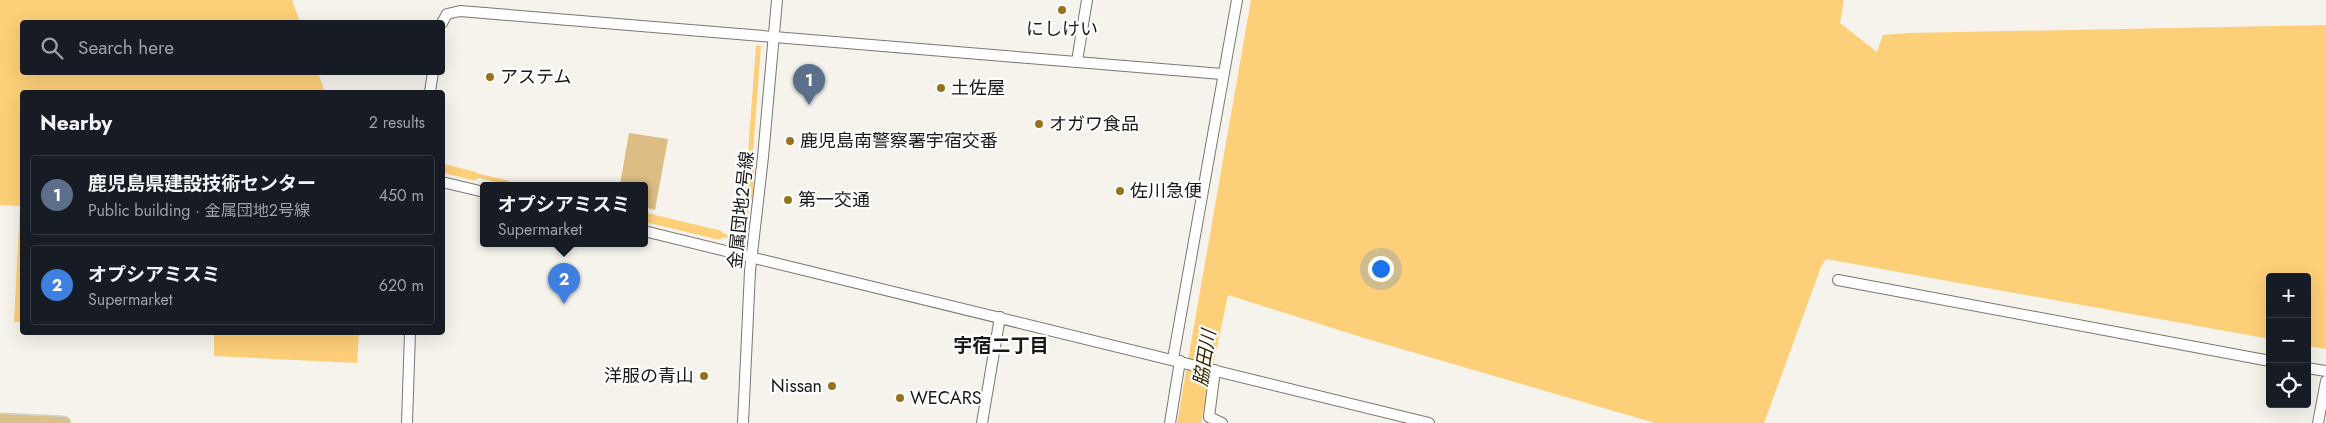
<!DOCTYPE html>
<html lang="en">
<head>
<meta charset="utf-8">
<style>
  :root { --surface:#171b24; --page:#242831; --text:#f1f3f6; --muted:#9ea1a6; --line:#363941; --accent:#0b8043 }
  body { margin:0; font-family:Jost,"Noto Sans JP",sans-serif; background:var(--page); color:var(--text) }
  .controls { position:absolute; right:15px; bottom:15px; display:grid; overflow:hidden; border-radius:5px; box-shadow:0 5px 20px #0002 }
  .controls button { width:45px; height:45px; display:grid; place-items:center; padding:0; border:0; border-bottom:1px solid var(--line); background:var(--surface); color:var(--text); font:25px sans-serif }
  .you { position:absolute; left:1380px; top:268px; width:18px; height:18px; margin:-12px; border:4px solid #fff; border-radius:50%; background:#1a73e8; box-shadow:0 0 0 8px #1a73e833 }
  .badge { display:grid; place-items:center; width:32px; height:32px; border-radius:50%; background:var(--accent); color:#fff; font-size:16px; font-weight:700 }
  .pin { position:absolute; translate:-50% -41px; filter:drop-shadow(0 1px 2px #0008) }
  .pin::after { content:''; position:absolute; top:26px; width:18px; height:15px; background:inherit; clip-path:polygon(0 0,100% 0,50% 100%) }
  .popup { position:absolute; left:480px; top:182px; width:168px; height:65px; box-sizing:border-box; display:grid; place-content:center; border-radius:5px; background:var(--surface); filter:drop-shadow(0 1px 4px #0005); font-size:16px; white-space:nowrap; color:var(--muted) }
  .popup b { font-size:19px; color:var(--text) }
  .popup::after { content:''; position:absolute; left:50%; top:100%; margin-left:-10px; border:10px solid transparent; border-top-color:var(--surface) }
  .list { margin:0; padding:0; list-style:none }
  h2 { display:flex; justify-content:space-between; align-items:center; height:65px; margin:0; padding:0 20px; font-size:21px }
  h2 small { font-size:16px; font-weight:400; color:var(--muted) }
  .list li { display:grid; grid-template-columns:32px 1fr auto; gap:15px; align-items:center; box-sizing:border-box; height:80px; margin:0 10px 10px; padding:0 10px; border:1px solid var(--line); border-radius:5px }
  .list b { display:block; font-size:19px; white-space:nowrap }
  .list p { margin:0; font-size:16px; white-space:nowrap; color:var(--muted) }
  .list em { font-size:16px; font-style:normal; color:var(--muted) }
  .icon { flex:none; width:28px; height:28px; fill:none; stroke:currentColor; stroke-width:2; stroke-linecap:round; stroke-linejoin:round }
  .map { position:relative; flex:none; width:2326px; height:423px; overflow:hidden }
  .search { position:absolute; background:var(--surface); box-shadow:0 5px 20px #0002; left:20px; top:20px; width:425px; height:55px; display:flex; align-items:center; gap:12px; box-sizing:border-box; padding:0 18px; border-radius:5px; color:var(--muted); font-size:19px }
  .panel { position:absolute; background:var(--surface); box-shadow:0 5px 20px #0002; left:20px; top:90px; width:425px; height:245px; border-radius:5px }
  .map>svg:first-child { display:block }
</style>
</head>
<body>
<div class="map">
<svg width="2326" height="423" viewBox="0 0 2326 423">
  <rect width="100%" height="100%" fill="#f6f3ed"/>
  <!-- green -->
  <path fill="#dcbd83" d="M629,133l39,6 -13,71 -11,-3v-22h-24z"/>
  <!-- water -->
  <g fill="#fdcf78">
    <path d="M0,0h292l8,22h-278v50l296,1 7,19h-303v230h-8l6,-116 -20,-1z"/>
    <path d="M1251,0h593l-4,23 37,29 6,-17 26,-2 417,-8v324l-19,-3v-69h-37v62l-444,-80 -5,8 -57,156h-109l-291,-85 -136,-43 -27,128h-24z"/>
    <path d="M756,45l5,1 -10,133h-5z"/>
    <path d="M463,170l47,11 -1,4 -47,-11z"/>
    <path d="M746,185l5,1 -5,50 -16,3 -22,-5 1,-4 20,5 13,-6z"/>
    <path d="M214,333h145l-2,30 -143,-7z"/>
  </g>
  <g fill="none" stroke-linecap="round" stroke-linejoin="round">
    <!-- canal -->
    <g stroke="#fdcf78" stroke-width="9">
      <path d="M442,168l32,8"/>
      <path d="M748,197l2,-29"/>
      <path d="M644,217l75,18"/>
    </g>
    <!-- minor casing -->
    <g stroke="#7a7772" stroke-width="12">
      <g id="minor">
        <path d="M442,23l5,-9 13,-3 762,63"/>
        <path d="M1077,61l10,-61"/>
        <path d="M430,92l3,-20"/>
        <path d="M442,182l42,10"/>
        <path d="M644,231l785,192"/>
        <path d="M1838,280l432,81"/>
        <path d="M1173,359l64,-359"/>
        <path d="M2307,368l19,3"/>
        <path d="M1215,370l-6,47 13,6"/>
        <path d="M407,423l3,-91"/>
        <path d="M743,423l7,-152 13,-114 14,-157"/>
        <path d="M982,423l18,-106"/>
        <path d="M1170,423l10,-62"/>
        <path d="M2318,423l8,-42"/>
      </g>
    </g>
    <!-- major casing -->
    <g stroke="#d1d1d0" stroke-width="15">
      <path id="major" d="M0,420l64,3"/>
    </g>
    <!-- minor -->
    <use href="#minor" stroke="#fff" stroke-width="10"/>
    <!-- major -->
    <use href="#major" stroke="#dac08b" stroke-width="12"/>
  </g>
  <!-- markers -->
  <g fill="#98711c" stroke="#fff" stroke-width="2">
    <circle cx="1062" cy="10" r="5"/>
    <circle cx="490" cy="77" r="5"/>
    <circle cx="941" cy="88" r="5"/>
    <circle cx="1039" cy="124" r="5"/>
    <circle cx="790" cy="141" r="5"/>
    <circle cx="1120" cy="191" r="5"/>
    <circle cx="788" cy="200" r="5"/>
    <circle cx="704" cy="376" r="5"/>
    <circle cx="832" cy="386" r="5"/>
    <circle cx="900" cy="398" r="5"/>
  </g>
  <g text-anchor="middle" stroke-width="4.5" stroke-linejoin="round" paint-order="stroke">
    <!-- poi labels -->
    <g font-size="18" fill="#191816" stroke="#fff" text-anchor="start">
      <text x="1062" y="35" text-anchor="middle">にしけい</text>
      <text x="500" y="83">アステム</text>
      <text x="951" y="94">土佐屋</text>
      <text x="1049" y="130">オガワ食品</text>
      <text x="800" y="147">鹿児島南警察署宇宿交番</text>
      <text x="1130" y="197">佐川急便</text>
      <text x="798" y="206">第一交通</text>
      <text x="694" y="382" text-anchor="end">洋服の青山</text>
      <text x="822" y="392" text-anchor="end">Nissan</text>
      <text x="910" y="404">WECARS</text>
    </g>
    <!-- street labels -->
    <g font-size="18" fill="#191816" stroke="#fff">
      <text transform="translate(741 210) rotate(-84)" y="6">金属団地2号線</text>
    </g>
    <!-- neighbourhood labels -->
    <g font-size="19" font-weight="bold" fill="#191816" stroke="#fff">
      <text x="1001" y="352">宇宿二丁目</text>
    </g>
    <!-- water labels -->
    <g font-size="19" font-style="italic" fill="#382600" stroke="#fff">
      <text transform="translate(1204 358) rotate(-81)" y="7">脇田川</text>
    </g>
  </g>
</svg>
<div class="controls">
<button>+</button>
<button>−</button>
<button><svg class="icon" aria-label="locate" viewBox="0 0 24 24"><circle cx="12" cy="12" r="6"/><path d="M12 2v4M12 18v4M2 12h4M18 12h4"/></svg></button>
</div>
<div class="you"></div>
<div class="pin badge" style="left:809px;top:105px;background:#5c6f8a">1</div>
<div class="pin badge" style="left:564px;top:304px;background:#3f7fe0">2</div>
<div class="popup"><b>オプシアミスミ</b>Supermarket</div>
<div class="search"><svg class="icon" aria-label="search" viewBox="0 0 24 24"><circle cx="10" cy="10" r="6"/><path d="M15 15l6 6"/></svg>Search here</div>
<section class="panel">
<h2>Nearby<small>2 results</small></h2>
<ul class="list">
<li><span class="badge" style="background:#5c6f8a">1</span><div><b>鹿児島県建設技術センター</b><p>Public building · 金属団地2号線</p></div><em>450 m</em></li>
<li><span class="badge" style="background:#3f7fe0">2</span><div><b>オプシアミスミ</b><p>Supermarket</p></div><em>620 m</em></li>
</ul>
</section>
</div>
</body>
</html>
